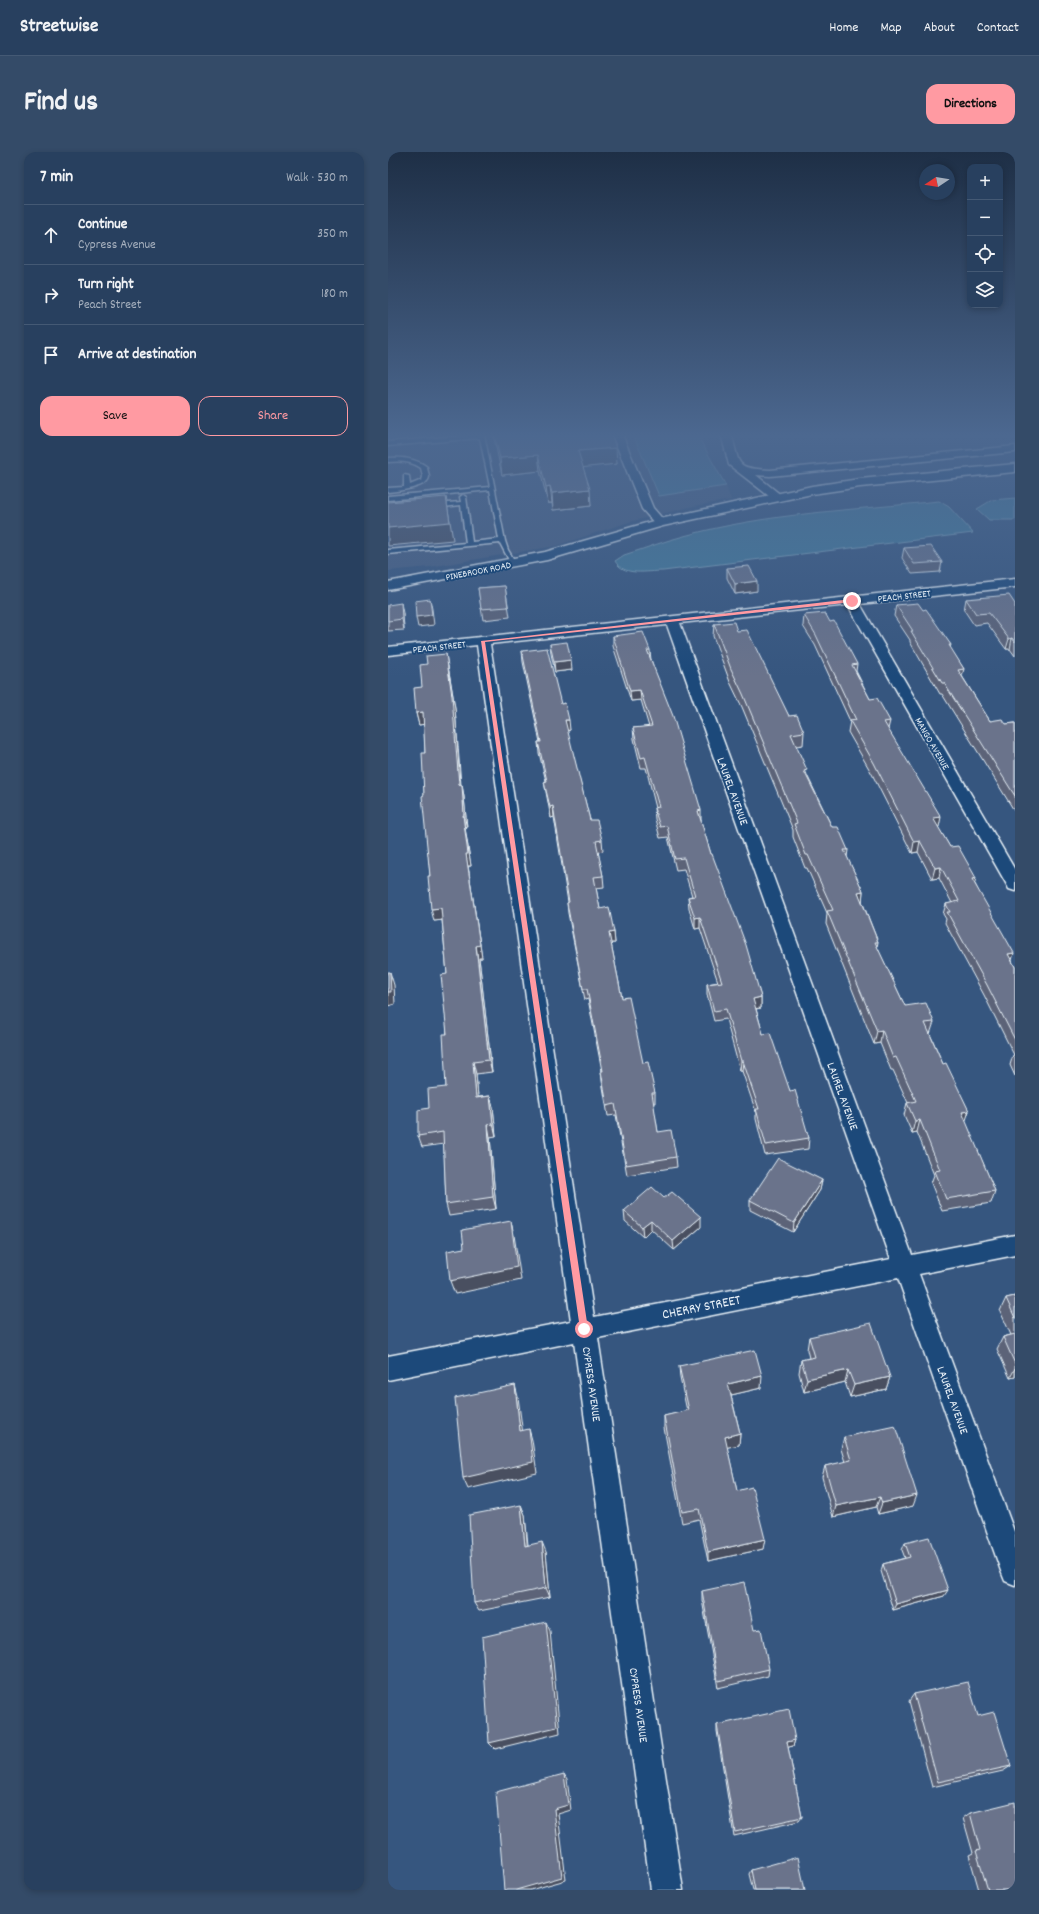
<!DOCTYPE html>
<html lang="en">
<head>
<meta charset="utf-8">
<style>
  :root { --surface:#28405f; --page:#344b68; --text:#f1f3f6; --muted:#a5afbd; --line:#445974; --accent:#ff9aa2 }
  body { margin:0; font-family:Dekko,sans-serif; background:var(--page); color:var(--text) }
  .controls { position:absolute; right:12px; top:12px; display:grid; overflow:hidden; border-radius:8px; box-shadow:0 2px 6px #0003 }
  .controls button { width:36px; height:36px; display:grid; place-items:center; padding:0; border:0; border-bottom:1px solid var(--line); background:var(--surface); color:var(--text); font:20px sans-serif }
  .compass { position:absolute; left:531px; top:12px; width:36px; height:36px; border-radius:50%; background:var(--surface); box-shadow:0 2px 6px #0003; rotate:258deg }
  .stop { position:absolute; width:12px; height:12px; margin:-9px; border:3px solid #ff9aa2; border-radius:50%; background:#fff }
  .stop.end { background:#ff9aa2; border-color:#fff; box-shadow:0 1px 4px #0008 }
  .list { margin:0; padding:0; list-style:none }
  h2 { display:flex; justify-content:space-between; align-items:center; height:52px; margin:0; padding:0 16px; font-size:17px }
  h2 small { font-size:13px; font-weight:400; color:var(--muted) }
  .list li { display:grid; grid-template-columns:26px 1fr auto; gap:12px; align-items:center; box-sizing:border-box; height:60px; padding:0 16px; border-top:1px solid var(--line) }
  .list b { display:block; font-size:15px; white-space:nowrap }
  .list p { margin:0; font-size:13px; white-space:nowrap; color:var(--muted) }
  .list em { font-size:13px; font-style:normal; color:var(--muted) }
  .actions { display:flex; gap:8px; padding:12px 16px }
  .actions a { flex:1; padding:9px 0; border:1px solid var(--accent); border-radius:12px; text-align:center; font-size:14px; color:var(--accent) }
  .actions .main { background:var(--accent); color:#111 }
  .icon { flex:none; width:22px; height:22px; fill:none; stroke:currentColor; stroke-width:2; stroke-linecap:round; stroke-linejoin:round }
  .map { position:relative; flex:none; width:627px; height:1738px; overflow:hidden; border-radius:12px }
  header { display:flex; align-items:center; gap:24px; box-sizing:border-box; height:56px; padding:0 20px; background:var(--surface); border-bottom:1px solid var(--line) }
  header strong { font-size:19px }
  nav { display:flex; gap:22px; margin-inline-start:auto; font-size:14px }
  .intro { display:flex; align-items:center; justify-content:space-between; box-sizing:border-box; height:96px; padding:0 24px }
  h1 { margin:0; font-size:28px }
  .button { padding:10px 18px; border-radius:12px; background:var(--accent); color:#111; font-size:14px; font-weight:700 }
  main { display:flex; gap:24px; padding:0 24px }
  aside { flex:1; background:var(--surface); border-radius:12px; box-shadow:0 2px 6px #0003 }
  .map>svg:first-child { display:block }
</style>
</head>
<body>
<header>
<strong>Streetwise</strong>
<nav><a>Home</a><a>Map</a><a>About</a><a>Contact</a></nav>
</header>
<div class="intro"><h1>Find us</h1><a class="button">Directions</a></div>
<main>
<aside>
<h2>7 min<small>Walk · 530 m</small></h2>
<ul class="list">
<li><svg class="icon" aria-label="ahead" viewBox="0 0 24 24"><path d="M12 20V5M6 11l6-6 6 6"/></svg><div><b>Continue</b><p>Cypress Avenue</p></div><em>350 m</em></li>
<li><svg class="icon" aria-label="right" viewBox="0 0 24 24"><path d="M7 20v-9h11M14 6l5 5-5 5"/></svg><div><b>Turn right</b><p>Peach Street</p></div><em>180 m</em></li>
<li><svg class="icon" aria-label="arrive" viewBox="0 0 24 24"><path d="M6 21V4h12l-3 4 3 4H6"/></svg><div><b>Arrive at destination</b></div></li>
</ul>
<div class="actions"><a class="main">Save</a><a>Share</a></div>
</aside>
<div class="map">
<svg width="627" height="1738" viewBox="0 0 627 1738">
  <rect width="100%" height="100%" fill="#36567f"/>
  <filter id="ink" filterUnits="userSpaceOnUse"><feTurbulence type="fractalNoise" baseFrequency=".025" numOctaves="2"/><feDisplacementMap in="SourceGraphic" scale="8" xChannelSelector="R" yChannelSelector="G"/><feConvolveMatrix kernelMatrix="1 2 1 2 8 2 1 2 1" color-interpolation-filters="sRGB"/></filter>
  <g filter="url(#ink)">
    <!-- built -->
    <path fill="#465f83" d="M0,282h245l26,62 67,-10 5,14 -37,6 -65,16 -73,24 -126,21 -42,4z"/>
    <!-- water -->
    <g fill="#437c9d" stroke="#85abc1">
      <path d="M245,282h64l29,52 -67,10z"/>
      <path d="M627,346v22h-26l-12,-11 15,-9z"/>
      <path d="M551,349l10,6 24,26 -310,38c-16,0 -39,6 -48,-10l9,-6c20,-6 40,-14 60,-19 83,-23 171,-26 255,-35z"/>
    </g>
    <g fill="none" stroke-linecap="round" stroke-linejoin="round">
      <!-- lane casing -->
      <g stroke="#e8f1f8" stroke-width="3">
        <g id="lane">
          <path d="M96,282l21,107 3,9 8,13 -1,1h-4l-11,-21 -112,11v-4l78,-7 -5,-38 -27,3 -3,-2 3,-2 27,-2 -1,-5 3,-2 3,2 6,45 27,-3 -9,-49 -102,10v-4l102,-9 -10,-49 -92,8v-4z"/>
          <path d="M0,306c13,-1 28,0 39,9 0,3 2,7 2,10 -1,11 -32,14 -41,15v-4l16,-1v-12l5,1 1,9 12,-5 1,-3 -2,-9c-10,-7 -21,-7 -33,-6z"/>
        </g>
      </g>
      <!-- street casing -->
      <g stroke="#e8f1f8" stroke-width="3">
        <g id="street">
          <path d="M224,282h10l31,74 13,15 -2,2h-8l-14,-16z"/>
          <path d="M333,282h10c10,31 2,34 39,36l245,-24v6l-245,24 -14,-1 26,21 2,2 -6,3 -4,-1 -45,-35z"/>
          <path d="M627,427v8l-155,17 155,266v21l-6,-2 -2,-4 -159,-280 -168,18 232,632 103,-20v20l-96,19 96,260v51l-10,-4 -4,-10 -103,-293 -300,60 85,552h-32l-77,-548 -186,38v-24l183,-35 -94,-676 -89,10v-8zM279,473l224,634 -297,58 -104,-673z"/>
        </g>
      </g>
      <!-- secondary casing -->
      <g stroke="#e8f1f8" stroke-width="3">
        <path id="secondary" d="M627,312v8l-155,15 -48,7 -149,32 -116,34 -159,30v-8l157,-30 115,-33 152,-33 48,-7z"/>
      </g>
      <!-- lane -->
      <use href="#lane" fill="#1f4a7a" fill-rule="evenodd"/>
      <!-- street -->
      <use href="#street" fill="#1f4a7a" fill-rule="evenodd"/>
      <!-- secondary -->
      <use href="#secondary" fill="#1f4a7a" fill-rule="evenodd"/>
    </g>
    <!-- wall -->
    <g fill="#5b6378" stroke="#e8f1f8">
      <path d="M105,282h118l6,30 -34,3 8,39 -38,4 -1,-7h-4l-8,-32 -38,4z"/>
      <path d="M516,396l38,14 -2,10 -28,2 -10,-16z"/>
      <path d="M339,416l30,23 -22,3 -8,-16z"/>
      <path d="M117,434l5,31 -27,3 -5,-32z"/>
      <path d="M578,447l49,5v52l-5,-7h-4l-19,-26 -13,2 -10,-15z"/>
      <path d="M0,453l15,8 1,17 -16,1z"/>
      <path d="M508,453l27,5 28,35 -1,3 14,21 -2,7 28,45 16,3 9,-1v89l-73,-118h-2l-30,-52v-2l-16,-24z"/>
      <path d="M416,463l53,49 -1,7 14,28 20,22 -2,8 50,98 12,20 25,37 40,83v109l-5,-11 3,-10h1l-30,-60 -39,-72 1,-4 -3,-5 3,-10 6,-1 -13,-25 -7,1 -14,-27 -6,1 -40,-79 -24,-42 2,-11 -35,-76 -12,-19z"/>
      <path d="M326,472l23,7 52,85 15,16 -1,13 -7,1 11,29 25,52 16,23 -1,7 16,34 -1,10 16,41 -1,5 28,59 29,16 -4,12 13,30 26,47 -4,10 30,70 -4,12 -49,8 -11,-28 3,-8 -17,-43 -5,1 -8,-18 3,-12h1l-15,-33h-2l-11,-27 -6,1 -48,-120 1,-11 -20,-45h-2l-12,-31v-7l-51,-123 -12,-25 -17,-46z"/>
      <path d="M225,484l38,23 60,195 50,143v11l-5,1 7,25 27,57 19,47 -1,11 -43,6 -9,-36v-7l-14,-41h-2l-14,-52 -12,2 -7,-27v-10l11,-2 -18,-54 -5,1 -6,-21 -1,-11 4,-1 -8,-27 -8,1 -8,-33 -8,1 -5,-19 -1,-11h2l-10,-40h-5l-7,-29 -1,-11 16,-1 -8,-27 -10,1 -18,-55z"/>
      <path d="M162,492l22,26 -17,2 -4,-18z"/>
      <path d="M134,499l39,53 9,26 -3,1 23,89 12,20 1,11 -5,1 5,24 1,11 -8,1 4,21 14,23 1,11h-4l11,55 21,65 12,30v10h-2l5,29 18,25 1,10 -50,8 -11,-60 -8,1 -6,-35 -1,-10h1l-14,-72 -3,1 -17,-87 -1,-10 1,-1 -14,-85 -3,1 -5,-26 -2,-10 2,-1 -7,-28 -1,-11h2l-17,-80z"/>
      <path d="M60,514l7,42 6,77h1l2,12 3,31h-2l6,38h-3l14,92h-3l13,114 -16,2 2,23 12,-1 3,11 3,29 -6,1 6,72 -47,7 -3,-12 -2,-60 -22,3 -4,-11 11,-28 17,-21 1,-113 -5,-54 -8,1 -4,-45 -6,-81 1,-42 -1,-29 -5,1 -3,-12 6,-26z"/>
      <path d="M434,1028l-2,10 -27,42 -43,-22v-10z"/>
      <path d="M276,1046l37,29 -27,23 -23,-21 -8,8 -18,-16 -1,-10z"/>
      <path d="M627,1144v81l-5,1 -13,-29 6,-12 8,-2 -11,-24 6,-13z"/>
      <path d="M421,1185l81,40 -4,12 -36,8 -5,-15 -41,10 -5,-19 2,-13 8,-2 -2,-8z"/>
      <path d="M291,1214l82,22 -30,7 9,38 -1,12 -12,2 10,44 26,58 -55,12 -9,-42 -17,4 -18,-95v-12l23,-5 -7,-33z"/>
      <path d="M456,1285l69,69 -35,8 -2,-7 -43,10 -11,-40 3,-11 20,-4 -4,-13z"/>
      <path d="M133,1353l4,10 3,30 18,7 4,45 -71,14 -5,-8z"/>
      <path d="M517,1391l39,53 -51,14 -12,-39 2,-7 22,-6 -3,-8z"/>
      <path d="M314,1439l67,78 -1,7 -50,12 -16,-88z"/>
      <path d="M526,1542l64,22 33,50 -8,5 -71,16 -23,-86z"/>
      <path d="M329,1573l78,15 -2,6 -5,1 14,70 -3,4 -65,15 -17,-105z"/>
      <path d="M582,1661l45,77h-36l-10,-35 4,-2 -10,-35z"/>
      <path d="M363,1718l54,20h-52l-4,-16z"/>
    </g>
    <!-- shaded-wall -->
    <g fill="#4a5061" stroke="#e8f1f8">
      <path d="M228,296l1,16 -38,4 -1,-17z"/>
      <path d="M150,303l2,16 -38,4 -2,-17z"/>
      <path d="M162,334l2,17h-4l-2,-16z"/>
      <path d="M202,337l1,17 -38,4 -1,-17z"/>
      <path d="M58,345l7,43 -65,6v-18z"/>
      <path d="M369,429v10l-22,3v-10z"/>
      <path d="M42,447l2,10 2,16 -16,2 -2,-10z"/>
      <path d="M13,451l2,10 1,17 -2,-11z"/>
      <path d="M624,486l-2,11h-4l3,-10z"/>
      <path d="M259,498h3l1,10z"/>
      <path d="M58,502l9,54 6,89 -2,-12z"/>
      <path d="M183,508l1,10 -17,2 -1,-10z"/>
      <path d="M252,538l1,10 -10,1 -1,-10z"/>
      <path d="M35,560l3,12 -7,1 -3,-12z"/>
      <path d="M177,568h4l1,10 -4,1z"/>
      <path d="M74,633l2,12 3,31 -3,-13z"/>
      <path d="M165,654l1,11 -3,1 -1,-11z"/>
      <path d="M313,658v11l-3,-10z"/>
      <path d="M75,663l2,13 6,38h-3l14,92h-3l13,114 -3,-12 -23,-206z"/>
      <path d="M553,665l-2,10 -8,1 2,-10z"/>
      <path d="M532,689l-2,11 -6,1 2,-11z"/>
      <path d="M553,715l-2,11 -7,1 3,-11z"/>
      <path d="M588,726l-3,11 -1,-10z"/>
      <path d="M475,739l-1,13 -4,-12z"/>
      <path d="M53,756l3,12 -10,1 -3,-12z"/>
      <path d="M312,765v11l-5,1v-11z"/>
      <path d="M226,780l1,11h-5l-1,-10z"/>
      <path d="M626,801l-3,11 -3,-10z"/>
      <path d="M2,820l4,13 1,19 -7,2v-14z"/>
      <path d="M373,845v11l-9,1 1,-10z"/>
      <path d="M494,878l-2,13 -6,1 3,-13z"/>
      <path d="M353,909h2l-1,10h-2z"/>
      <path d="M85,910l3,12 3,35 -3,-11z"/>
      <path d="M102,944l3,11 3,29 -3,-12z"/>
      <path d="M581,959l-4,12 -3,-11z"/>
      <path d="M532,968l-3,12 -5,1 3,-12z"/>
      <path d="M100,973l2,12 6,72 -3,-12z"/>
      <path d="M434,1028l-2,10 -27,42 1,-9z"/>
      <path d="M313,1065v10l-27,23 -1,-9z"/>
      <path d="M263,1068v9l-8,8 -1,-10z"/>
      <path d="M123,1069l3,14 7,45 -66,14 -5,-13z"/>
      <path d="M627,1216v9l-5,1z"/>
      <path d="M460,1218l-3,12 -41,10 3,-13z"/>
      <path d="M374,1224l-1,12 -34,8 1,-12z"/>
      <path d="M502,1225l-4,12 -36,8 4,-12z"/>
      <path d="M127,1233l3,12 6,45 -4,-11z"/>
      <path d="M141,1277l3,11 5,33 -69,16 -5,-11z"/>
      <path d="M352,1281l-1,12 -15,3 1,-11z"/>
      <path d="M529,1343l-4,11 -35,8 4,-11z"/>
      <path d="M492,1345l-4,10 -43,10 3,-11z"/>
      <path d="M133,1353l4,10 3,41 -3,-10z"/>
      <path d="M377,1387l-2,10 -55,12v-9z"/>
      <path d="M154,1390l4,10 4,45 -4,-9z"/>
      <path d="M560,1438l-4,6 -51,14 3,-6z"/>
      <path d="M158,1470l4,9 10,102 -65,16 -6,-6z"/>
      <path d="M407,1588l-2,6 -8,2 2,-6z"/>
      <path d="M176,1622l3,5 4,31 -13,4 8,66 -36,10h-14l38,-81z"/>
    </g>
    <!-- building -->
    <g fill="#6a738b" stroke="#e8f1f8">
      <path d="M106,282h117l5,14 -38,3 12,38 -38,4 -2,-7 -4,1 -8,-32 -38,3z"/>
      <path d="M58,345l4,25 -62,6v-26z"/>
      <path d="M543,394l11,16 -28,2 -10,-16z"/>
      <path d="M361,414l8,15 -22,3 -8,-16z"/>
      <path d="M117,434l3,21 -27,2 -3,-21z"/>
      <path d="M621,443l6,9v38l-3,-4 -3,1 -20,-26 -13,1 -10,-15z"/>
      <path d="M42,447l2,16 -16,2 -1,-16z"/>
      <path d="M13,451l1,16 -14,2v-16z"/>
      <path d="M530,451l5,7 3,-1 25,36h-2l15,24 -6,1 32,51 12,-2 4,5 9,-1v73l-71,-113h-2l-31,-52h2l-17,-26z"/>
      <path d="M437,461l5,9 4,-1 23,43 -5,1 18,34 7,-1 13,23 -6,1 57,95 -8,1 17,29 8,-1 18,32 -4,1 42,74 -6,1 7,13v73l-28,-55 -40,-73h3l-4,-8 13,-3 -18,-34 -6,1 -15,-27 -6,1 -40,-79 -24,-42 6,-1 -40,-85 -12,-20z"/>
      <path d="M346,470l3,9 10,-1 42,86 8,-1 7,17 -13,2 16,36 -3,1 28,56h6l10,23h-4l19,41 -5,1 20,50h-3l30,64 21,-3 8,19 -9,1 18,41 3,-1 23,48 -7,1 33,79 -49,8 -11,-28 5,-1 -20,-50 -5,1 -8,-18 9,-2 -20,-44 -3,1 -11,-28 -5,1 -50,-120 6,-1 -25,-55h-2l-12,-31 3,-1 -54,-129 -12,-25 -17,-45z"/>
      <path d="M255,480l7,18h-3l26,66 28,94 -3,1 13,43h1l34,91 15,52 -8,2 10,35 7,-1 20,58 5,-1 14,48 -43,7 -10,-36h3l-16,-48h-2l-15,-52 -12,2 -7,-27 15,-2 -22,-65 -5,1 -7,-21 7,-1 -11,-38 -9,1 -8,-33 -7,1 -6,-19 5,-1 -14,-50 -4,1 -8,-30 19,-2 -12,-36 -10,1 -17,-55z"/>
      <path d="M179,490l4,18 -17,2 -4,-18z"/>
      <path d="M159,496l14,56 4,-1 4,17h-4l25,100h7l5,20 -6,1 7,35 -9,1 6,32 9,-2 5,25 -5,1 13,65 7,-1 14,66 5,-1 7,31h-3l6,39 13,-2 5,27 -50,8 -11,-61 -8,2 -6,-35h2l-16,-82h-4l-16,-86 2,-1 -16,-96 -3,1 -6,-25 3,-1 -9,-39h3l-19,-91z"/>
      <path d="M58,502l6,42 7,89h3l2,30h-1l5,39h-2l14,91 -4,1 13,114 -16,2 3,36 14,-2 3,28 -5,1 5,72 -47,7 -3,-72 -25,4v-26l11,-2 -1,-19 18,-2 -3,-53h4l-6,-59 6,-1 -6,-66 -10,1 -3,-33h2l-8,-80 2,-1 -2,-42h3l-2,-41 -7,1 -2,-25 8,-1 -2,-22 7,-1 -1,-8z"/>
      <path d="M0,820h2l1,20h-3z"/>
      <path d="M390,1006l44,22 -28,43 -44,-23z"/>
      <path d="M264,1035l12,11 8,-6 29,25 -28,24 -22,-21 -9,7 -18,-16z"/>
      <path d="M123,1069l6,46 -67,14 -3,-30 17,-3 -2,-18z"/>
      <path d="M627,1144v22l-9,-20z"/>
      <path d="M483,1171l19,54 -36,8 -6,-15 -41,9 -6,-19 14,-3 -6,-20z"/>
      <path d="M627,1182v30l-12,-27z"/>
      <path d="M367,1198l7,26 -34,8 12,49 -15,4 12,54 15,-4 13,52 -57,13 -9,-43 -17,3 -18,-96 25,-6 -10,-44z"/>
      <path d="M127,1233l5,46 9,-2 4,33 -70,16 -8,-80z"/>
      <path d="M507,1274l22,69 -35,8 -2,-6 -44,9 -11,-40 26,-6 -7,-23z"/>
      <path d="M133,1353l4,41 17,-4 4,46 -72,15 -5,-88z"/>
      <path d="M541,1385l19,53 -52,14 -13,-40 27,-7 -5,-14z"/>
      <path d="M356,1430l10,48 7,-1 8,40 -51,12 -16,-90z"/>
      <path d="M158,1470l11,105 -68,16 -7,-106z"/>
      <path d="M580,1530l10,34 16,-4 17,54 -73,16 -24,-88z"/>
      <path d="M401,1557l6,31 -8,2 15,75 -67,15 -18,-107z"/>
      <path d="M176,1622l4,31 -14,4 8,68 -46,13h-12l-8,-98z"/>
      <path d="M627,1650v88h-27l-12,-39 4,-1 -10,-37z"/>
      <path d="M410,1705l7,33h-50l-4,-20z"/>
    </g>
  </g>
  <!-- sky -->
  <linearGradient id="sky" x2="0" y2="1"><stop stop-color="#1e2f46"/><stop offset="0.54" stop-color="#4c6890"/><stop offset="1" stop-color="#4c6890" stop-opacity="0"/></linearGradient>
  <rect width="627" height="525" fill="url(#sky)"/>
  <!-- route -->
  <path fill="#ff9aa2" d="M464,447l1,3 -368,40 103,687 -4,4 -4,-4 -99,-688z"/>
  <g text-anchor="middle" stroke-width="4" stroke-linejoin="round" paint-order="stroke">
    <!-- far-street labels -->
    <g font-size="10" fill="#e8f1f8" stroke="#1f4a7a">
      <text transform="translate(90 418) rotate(-11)" y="4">PINEBROOK ROAD</text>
      <text transform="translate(516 443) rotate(-6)" y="4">PEACH STREET</text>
      <text transform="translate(51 494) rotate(-6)" y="4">PEACH STREET</text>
      <text transform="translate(545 591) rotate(60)" y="4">MANGO AVENUE</text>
    </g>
    <!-- street labels -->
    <g font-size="12" fill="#e8f1f8" stroke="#1f4a7a">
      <text transform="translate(345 639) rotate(70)" y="4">LAUREL AVENUE</text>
      <text transform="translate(455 944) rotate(70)" y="4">LAUREL AVENUE</text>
      <text transform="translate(204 1232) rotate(82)" y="4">CYPRESS AVENUE</text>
      <text transform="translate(565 1248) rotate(70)" y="4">LAUREL AVENUE</text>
      <text transform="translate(251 1553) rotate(82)" y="4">CYPRESS AVENUE</text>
    </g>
    <!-- near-street labels -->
    <g font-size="14" fill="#e8f1f8" stroke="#1f4a7a">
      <text transform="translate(313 1154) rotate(-11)" y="5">CHERRY STREET</text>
    </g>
  </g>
</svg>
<div class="controls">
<button>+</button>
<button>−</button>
<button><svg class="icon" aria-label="locate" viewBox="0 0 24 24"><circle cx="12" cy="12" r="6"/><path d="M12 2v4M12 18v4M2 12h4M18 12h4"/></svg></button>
<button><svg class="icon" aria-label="layers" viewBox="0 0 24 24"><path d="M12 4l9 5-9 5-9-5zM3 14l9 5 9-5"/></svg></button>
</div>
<svg class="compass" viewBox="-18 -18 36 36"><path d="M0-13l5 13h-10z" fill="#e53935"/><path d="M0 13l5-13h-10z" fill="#a5afbd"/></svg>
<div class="stop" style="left:196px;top:1177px"></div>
<div class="stop end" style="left:464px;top:449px"></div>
</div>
</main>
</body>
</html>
